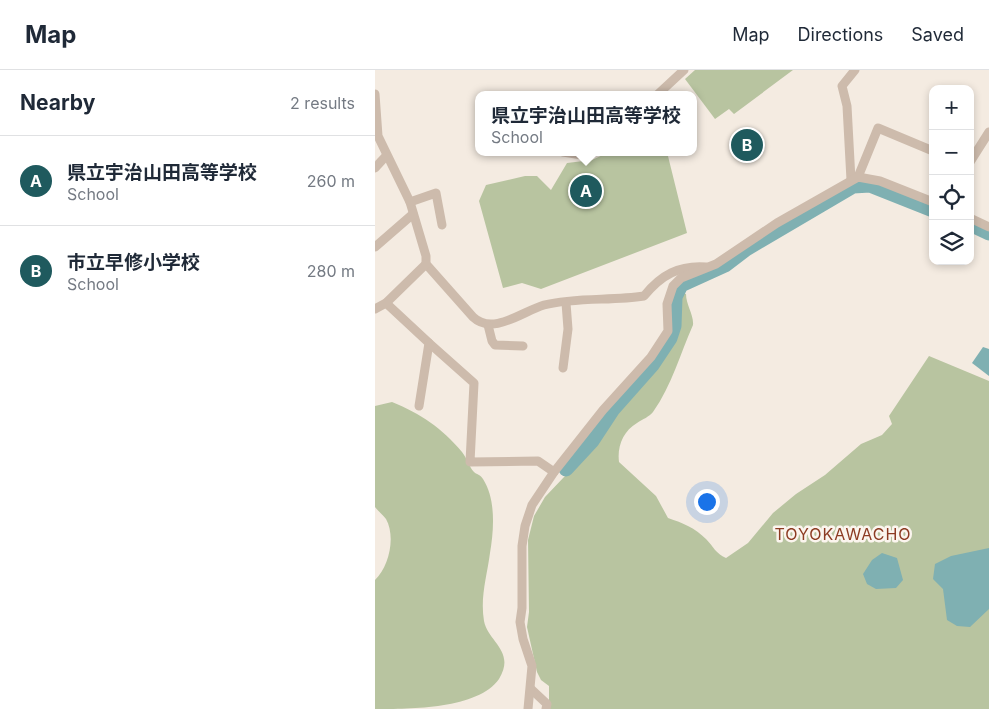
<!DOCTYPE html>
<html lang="en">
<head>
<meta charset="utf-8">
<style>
  :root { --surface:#fff; --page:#f2f2f3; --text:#1f2937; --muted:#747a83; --line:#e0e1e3; --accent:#1f5a5e }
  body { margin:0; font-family:Inter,"Noto Sans JP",sans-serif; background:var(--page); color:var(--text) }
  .controls { position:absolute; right:15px; top:15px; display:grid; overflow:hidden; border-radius:10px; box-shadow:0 2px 8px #0003 }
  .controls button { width:45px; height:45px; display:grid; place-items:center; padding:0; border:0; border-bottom:1px solid var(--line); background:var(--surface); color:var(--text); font:25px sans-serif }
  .you { position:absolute; left:331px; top:431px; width:18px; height:18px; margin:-12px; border:4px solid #fff; border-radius:50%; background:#1a73e8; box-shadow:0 0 0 8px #1a73e833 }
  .badge { display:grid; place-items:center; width:32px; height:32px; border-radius:50%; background:var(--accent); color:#fff; font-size:16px; font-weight:700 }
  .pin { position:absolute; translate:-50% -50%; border:2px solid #fff; box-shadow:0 1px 5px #0006 }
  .popup { position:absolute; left:100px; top:21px; width:222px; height:65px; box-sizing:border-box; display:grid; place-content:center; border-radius:10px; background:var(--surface); filter:drop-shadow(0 1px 4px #0005); font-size:16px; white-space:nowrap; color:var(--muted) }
  .popup b { font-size:19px; color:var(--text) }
  .popup::after { content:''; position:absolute; left:50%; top:100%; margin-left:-10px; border:10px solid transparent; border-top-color:var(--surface) }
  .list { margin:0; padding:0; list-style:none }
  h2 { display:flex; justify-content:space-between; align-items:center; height:65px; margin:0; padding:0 20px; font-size:21px }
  h2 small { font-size:16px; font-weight:400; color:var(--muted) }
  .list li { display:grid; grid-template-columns:32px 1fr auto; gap:15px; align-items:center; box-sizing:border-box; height:90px; padding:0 20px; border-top:1px solid var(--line) }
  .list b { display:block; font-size:19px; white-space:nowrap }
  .list p { margin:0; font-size:16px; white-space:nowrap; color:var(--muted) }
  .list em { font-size:16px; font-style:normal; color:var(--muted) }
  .icon { flex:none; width:28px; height:28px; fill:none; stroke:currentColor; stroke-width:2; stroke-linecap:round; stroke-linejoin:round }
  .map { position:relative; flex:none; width:614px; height:639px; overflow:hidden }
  header { display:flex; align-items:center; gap:30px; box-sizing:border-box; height:70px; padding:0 25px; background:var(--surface); border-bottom:1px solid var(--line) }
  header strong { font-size:24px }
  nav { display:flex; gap:28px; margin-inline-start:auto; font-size:18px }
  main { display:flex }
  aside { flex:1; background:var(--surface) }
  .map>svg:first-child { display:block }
</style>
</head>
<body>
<header>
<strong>Map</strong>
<nav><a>Map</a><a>Directions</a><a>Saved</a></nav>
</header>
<main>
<aside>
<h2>Nearby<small>2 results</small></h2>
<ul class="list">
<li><span class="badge">A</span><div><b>県立宇治山田高等学校</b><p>School</p></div><em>260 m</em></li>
<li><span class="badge">B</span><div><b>市立早修小学校</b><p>School</p></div><em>280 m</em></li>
</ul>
</aside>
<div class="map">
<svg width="614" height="639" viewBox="0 0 614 639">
  <rect width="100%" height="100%" fill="#f4ebe1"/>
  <!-- green -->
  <g fill="#b8c4a0">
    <path d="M320,0h98l-59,44 -5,-5 -14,10 -30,-40z"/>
    <path d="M234,82h58l20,81 -146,56 -19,-6 -19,5 -24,-87 7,-16 39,-9h12l14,14 16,-27 25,-3z"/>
    <path d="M308,223l3,1c0,11 8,21 7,31 -13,29 -21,60 -40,87 -4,5 -10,7 -16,11 -14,8 -20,24 -18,39l37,34 12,22c15,5 27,10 38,21 7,7 10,15 20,19l22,-15 25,-30 23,-19 29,-19 36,-31 21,-9 10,-11 -3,-8 40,-60 60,25v328h-440v-23l-8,-6 -4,-8 -10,-45 2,-15 -1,-72 6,-24 11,-19 39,-41 36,-50 39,-46 18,-30 3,-33z"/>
    <path d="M17,332c29,12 50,26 70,50 5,6 7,15 12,20 2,2 7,3 9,7 13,20 11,51 7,74 -3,23 -10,44 -6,68 4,21 32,30 15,58 -21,30 -88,30 -124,30v-129c14,-13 21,-43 11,-61 -3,-4 -8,-8 -11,-12v-101z"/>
  </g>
  <!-- water -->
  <g fill="#7fb0b2">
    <path d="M608,277l6,2v27l-17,-13z"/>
    <path d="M614,478v61l-19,18 -13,-1 -10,-6 -4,-31 -10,-10 2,-15 16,-8z"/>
    <path d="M507,483l15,5 6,22 -7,8 -20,1 -9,-5 -4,-10 9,-14z"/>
  </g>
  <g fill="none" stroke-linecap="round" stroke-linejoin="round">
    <!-- river -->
    <g stroke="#7fb0b2" stroke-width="15">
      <path d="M595,154l19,9"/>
      <path d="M191,399l26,-28 21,-32 39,-44 18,-27 4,-12 1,-29 6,-12 44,-20 21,-16 107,-63 17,-1 63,25"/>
    </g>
    <!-- minor -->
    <g stroke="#cdbbac" stroke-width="9">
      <path d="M0,24l3,42 32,66 16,54v8l47,53c20,19 50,-6 71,-12 32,-8 68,-4 100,-9 17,-21 35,-31 62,-29"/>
      <path d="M282,25l27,-25"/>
      <path d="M188,82l19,3 8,-3"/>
      <path d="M595,92l19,-30"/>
      <path d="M0,98l11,-12"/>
      <path d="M483,107l20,-49 55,23"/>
      <path d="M476,110l-4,-74 -5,-20 13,-16"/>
      <path d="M35,132l26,-9 6,32"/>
      <path d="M595,148l19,9"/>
      <path d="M0,177l38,-33"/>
      <path d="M11,233l43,40 -10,63"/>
      <path d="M0,239l11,-6 40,-39"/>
      <path d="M113,255l4,16 3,4 28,1"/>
      <path d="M54,273l45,40 -4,79 68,-1 16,11"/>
      <path d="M188,298l5,-39 -2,-26"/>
      <path d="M156,619l16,15 -1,5"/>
      <path d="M153,639l4,-43 -9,-27 -3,-17 2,-14v-62l3,-20 7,-21 22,-33 49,-62 48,-53 17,-26 -1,-27 6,-18 8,-8 35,-14 61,-41 81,-46 22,4 53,21"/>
    </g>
  </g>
  <g text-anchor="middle" stroke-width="5" stroke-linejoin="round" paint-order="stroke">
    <!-- quarter labels -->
    <g font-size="16" letter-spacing="1" fill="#8c3b22" stroke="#fbf5ee">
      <text x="468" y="470">TOYOKAWACHO</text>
    </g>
  </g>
</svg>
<div class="controls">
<button>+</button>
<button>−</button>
<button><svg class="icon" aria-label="locate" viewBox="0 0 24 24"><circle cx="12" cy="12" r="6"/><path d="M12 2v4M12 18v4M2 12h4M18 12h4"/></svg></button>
<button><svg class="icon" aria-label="layers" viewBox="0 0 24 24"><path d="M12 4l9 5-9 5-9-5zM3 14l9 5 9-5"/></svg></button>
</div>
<div class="you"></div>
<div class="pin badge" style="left:211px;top:121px">A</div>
<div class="popup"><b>県立宇治山田高等学校</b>School</div>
<div class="pin badge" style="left:372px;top:75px">B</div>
</div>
</main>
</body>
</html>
